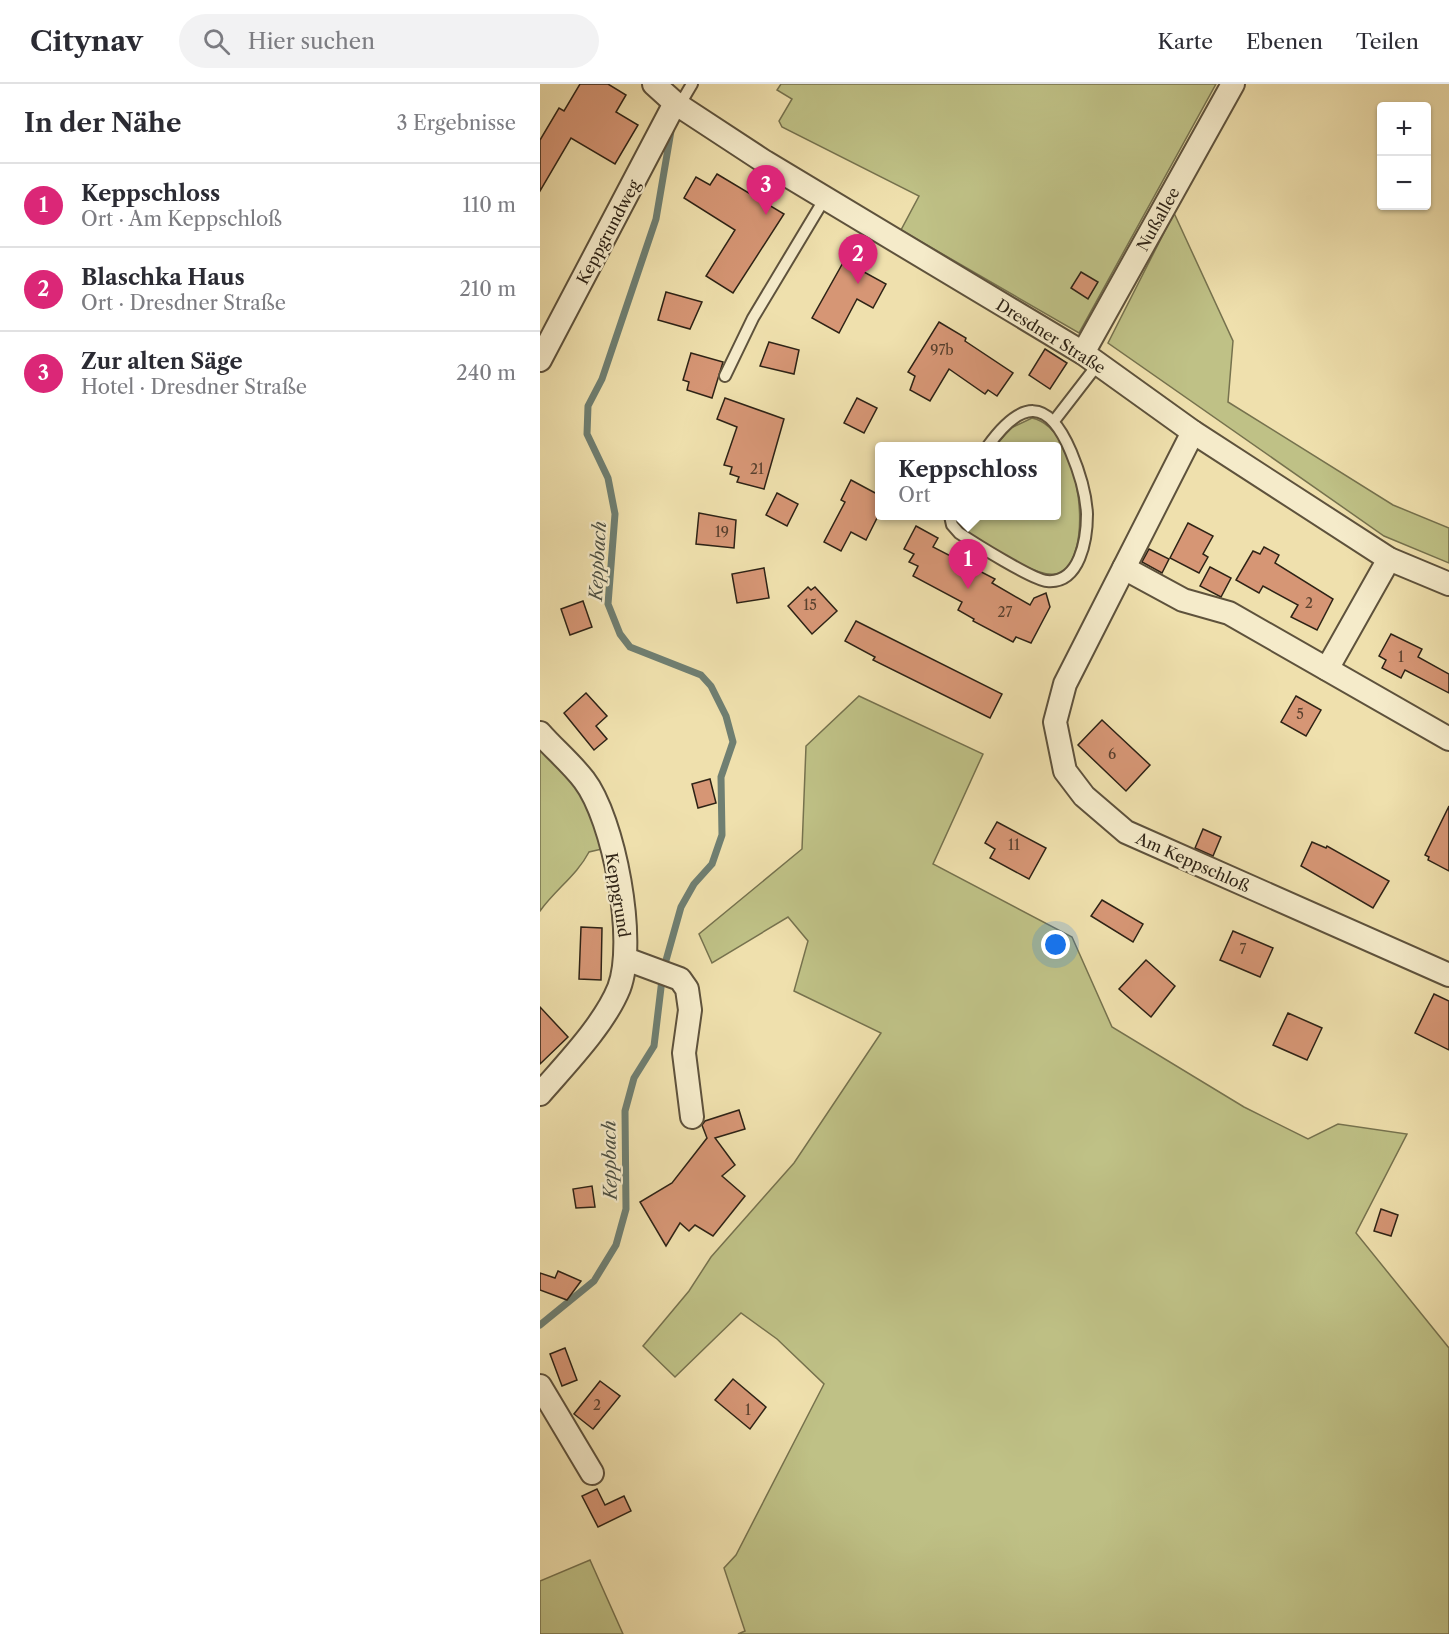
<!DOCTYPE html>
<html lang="de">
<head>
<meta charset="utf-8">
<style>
  :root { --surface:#fff; --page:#f2f2f3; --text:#2b2b33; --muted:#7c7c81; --line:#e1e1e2; --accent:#db2777 }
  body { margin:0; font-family:"Libre Caslon Text",serif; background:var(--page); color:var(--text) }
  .controls { position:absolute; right:18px; top:18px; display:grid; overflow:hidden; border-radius:6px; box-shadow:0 2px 4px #0004 }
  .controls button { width:54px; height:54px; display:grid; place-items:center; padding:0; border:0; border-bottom:2px solid var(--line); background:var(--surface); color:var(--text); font:30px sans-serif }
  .you { position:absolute; left:516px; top:861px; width:21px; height:21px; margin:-15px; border:4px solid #fff; border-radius:50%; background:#1a73e8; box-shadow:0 0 0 9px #1a73e833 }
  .badge { display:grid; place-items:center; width:39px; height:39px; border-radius:50%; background:var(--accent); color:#fff; font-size:20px; font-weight:700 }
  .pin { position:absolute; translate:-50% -50px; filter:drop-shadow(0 2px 3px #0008) }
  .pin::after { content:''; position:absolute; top:32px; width:21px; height:18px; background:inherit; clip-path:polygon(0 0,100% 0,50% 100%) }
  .popup { position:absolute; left:335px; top:358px; width:186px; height:78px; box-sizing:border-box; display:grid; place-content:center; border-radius:6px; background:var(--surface); filter:drop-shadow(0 2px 4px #0005); font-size:20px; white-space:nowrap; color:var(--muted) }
  .popup b { font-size:22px; color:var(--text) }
  .popup::after { content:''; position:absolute; left:50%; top:100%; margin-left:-12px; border:12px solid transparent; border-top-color:var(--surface) }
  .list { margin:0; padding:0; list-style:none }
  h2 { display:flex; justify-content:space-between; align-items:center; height:78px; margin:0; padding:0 24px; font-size:26px }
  h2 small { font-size:20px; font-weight:400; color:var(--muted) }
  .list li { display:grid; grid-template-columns:39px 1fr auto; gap:18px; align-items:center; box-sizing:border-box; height:84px; padding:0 24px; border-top:2px solid var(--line) }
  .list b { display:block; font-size:22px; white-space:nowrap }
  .list p { margin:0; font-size:20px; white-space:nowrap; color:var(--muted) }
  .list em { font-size:20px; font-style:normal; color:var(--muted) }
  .icon { flex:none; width:33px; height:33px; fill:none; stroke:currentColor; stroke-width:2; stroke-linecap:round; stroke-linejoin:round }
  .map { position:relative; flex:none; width:909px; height:1550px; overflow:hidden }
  header { display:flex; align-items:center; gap:36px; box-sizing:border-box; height:84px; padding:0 30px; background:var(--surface); border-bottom:2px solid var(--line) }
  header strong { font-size:28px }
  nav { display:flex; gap:33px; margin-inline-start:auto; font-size:21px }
  .search { width:420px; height:54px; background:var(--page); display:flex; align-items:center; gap:15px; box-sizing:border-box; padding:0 21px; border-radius:33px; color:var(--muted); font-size:22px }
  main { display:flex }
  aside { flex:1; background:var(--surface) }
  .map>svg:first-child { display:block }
</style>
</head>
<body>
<header>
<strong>Citynav</strong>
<div class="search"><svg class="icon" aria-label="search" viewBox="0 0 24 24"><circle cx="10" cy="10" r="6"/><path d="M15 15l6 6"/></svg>Hier suchen</div>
<nav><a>Karte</a><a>Ebenen</a><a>Teilen</a></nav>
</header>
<main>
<aside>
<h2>In der Nähe<small>3 Ergebnisse</small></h2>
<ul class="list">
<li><span class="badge">1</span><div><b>Keppschloss</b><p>Ort · Am Keppschloß</p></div><em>110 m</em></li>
<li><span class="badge">2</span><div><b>Blaschka Haus</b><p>Ort · Dresdner Straße</p></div><em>210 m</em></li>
<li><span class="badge">3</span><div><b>Zur alten Säge</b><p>Hotel · Dresdner Straße</p></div><em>240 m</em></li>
</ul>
</aside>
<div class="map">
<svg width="909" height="1550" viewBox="0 0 909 1550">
  <rect width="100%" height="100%" fill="#efe0ad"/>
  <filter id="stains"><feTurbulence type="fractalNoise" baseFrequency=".00333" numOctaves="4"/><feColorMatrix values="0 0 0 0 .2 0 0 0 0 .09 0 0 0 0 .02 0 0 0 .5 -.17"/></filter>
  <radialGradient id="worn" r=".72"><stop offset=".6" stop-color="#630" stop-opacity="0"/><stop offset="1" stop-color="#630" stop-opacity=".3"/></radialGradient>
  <!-- green -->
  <g fill="#bfc186" stroke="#76724e" stroke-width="1.5">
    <path d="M241,0h435l-137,249 -178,-103 18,-34 -137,-69 -3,-6 13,-22 -15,-9z"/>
    <path d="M634,129l59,128 -5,61 165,103 56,23v35l-65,-27 -276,-193z"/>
    <path d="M492,334c52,11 64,151 23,156 -21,3 -64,-28 -83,-39l-10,-7 -6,-12h100v-70h-61l16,-18z"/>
    <path d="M319,612l124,58 -50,110 139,73 40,90 132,80 64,32 30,-15 69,10 -51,99 93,115v286h-711l7,-3 -21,-63 12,-13 88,-171 -47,-45 -36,-26 -66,64 -32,-31 46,-55 22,-34 83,-94 87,-130 -87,-42 14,-50 -20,-24 -76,46 -13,-29 103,-85 4,-103z"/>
    <path d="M0,659l38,43 17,38 7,25 -13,3c-12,23 -33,37 -49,59z"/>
    <path d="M50,1476l33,74h-83v-53z"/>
  </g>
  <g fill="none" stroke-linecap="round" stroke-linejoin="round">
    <!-- stream -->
    <path stroke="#6f7f72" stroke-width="7" d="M0,1241l54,-44 22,-36 10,-36 -1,-98 9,-33 20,-32 9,-75 18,-64 13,-23 18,-20 10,-29 -1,-58 12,-35 -7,-26 -15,-30 -10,-11 -71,-28 -10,-13 -12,-30 7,-90 -7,-36 -21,-44 1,-28 14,-27 54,-160 15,-88"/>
  </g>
  <!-- building -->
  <g fill="#d69675" stroke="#2e2316" stroke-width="1.5">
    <path d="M40,0h28l18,11 -10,17 22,13 -23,39 -44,-26 -31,53v-51l19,-32 5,3z"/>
    <path d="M177,90l67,40 -51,79 -27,-17 29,-46 -51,-32 12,-21 14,8z"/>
    <path d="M304,177l42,23 -13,24 -16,-9 -18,34 -27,-15z"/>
    <path d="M541,188l17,10 -10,17 -17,-11z"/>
    <path d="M126,208l36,10 -12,27 -32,-9z"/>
    <path d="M399,238l27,16 -1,3 48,32 -16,23 -9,-6 -3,4 -36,-25 -19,32 -20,-11 5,-14 -7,-4z"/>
    <path d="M229,258l30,8 -5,24 -34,-8z"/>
    <path d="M505,265l22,14 -17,26 -21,-14z"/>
    <path d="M151,269l32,9 -11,36 -25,-8 2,-8 -6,-2z"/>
    <path d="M185,314l59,21 -20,70 -27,-7 2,-5 -9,-3 2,-7 -8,-2 13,-38 -20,-8z"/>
    <path d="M317,314l20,10 -13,25 -20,-10z"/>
    <path d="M311,396l28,15v19l-13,26 -15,-8 -10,19 -17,-9 21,-40 -4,-2z"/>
    <path d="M237,409l21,11 -11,22 -21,-11z"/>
    <path d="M159,429l37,7 -2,28 -38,-4z"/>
    <path d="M648,439l25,13 -10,18 5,3 -9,16 -29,-15z"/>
    <path d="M376,442l22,12 -5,9 62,32 -3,4 38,22 4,-7 12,-5 4,14 -19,36 -15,-6 -3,5 -40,-21 1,-2 -16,-9 4,-8 -49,-26 5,-10 -9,-4 5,-8 -10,-5z"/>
    <path d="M724,463l15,8 -4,8 58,36 -16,31 -26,-13 7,-12 -35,-19 -4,7 -23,-13 17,-29 7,3z"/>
    <path d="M609,465l20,10 -7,14 -20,-11z"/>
    <path d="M670,483l21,11 -10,19 -21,-11z"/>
    <path d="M224,484l5,30 -32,5 -5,-29z"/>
    <path d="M268,503l3,3 4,-3 22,24 -25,23 -24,-28z"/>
    <path d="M43,517l9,26 -22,8 -9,-26z"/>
    <path d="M316,537l146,73 -12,24 -117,-58 2,-3 -30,-16z"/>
    <path d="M851,550l31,15 -4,8 31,17v19l-44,-23 -4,8 -19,-10 4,-8 -7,-4z"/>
    <path d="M46,609l21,23 -11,10 11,13 -13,11 -30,-37z"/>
    <path d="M756,612l25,14 -15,26 -25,-14z"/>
    <path d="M562,636l48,45 -24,26 -48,-46z"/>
    <path d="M170,695l6,24 -18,5 -6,-24z"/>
    <path d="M909,722v65l-21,-11 1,-3 -4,-2z"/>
    <path d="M457,738l49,26 -17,31 -39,-21 5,-9 -10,-6z"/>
    <path d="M663,745l18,8 -8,19 -18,-8z"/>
    <path d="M772,758l14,6 1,-2 62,35 -16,27 -72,-42z"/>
    <path d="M562,816l41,24 -10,18 -42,-26z"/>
    <path d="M41,843l21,1 -1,52 -22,-1z"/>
    <path d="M693,847l40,17 -13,29 -40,-17z"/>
    <path d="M606,876l29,26 -24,31 -32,-28z"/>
    <path d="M894,910l15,7v49l-34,-17z"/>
    <path d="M0,923l28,30 -28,27z"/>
    <path d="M748,929l34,15 -15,32 -34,-15z"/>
    <path d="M199,1026l6,19 -30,9 20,27 -13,11 23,20 -32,40 -18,-11 -6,6 -9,-8 -14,23 -26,-44 32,-19 35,-45 -5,-13 3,-4z"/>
    <path d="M52,1102l3,21 -19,1 -3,-19z"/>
    <path d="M841,1125l17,6 -7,21 -17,-5z"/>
    <path d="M18,1187l23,10 -14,19 -27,-10v-17l15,5z"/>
    <path d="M25,1264l12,32 -15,6 -12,-32z"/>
    <path d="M193,1295l33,28 -16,22 -35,-29z"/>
    <path d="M60,1297l20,15 -27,33 -19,-15z"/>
    <path d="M57,1405l8,16 19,-9 7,15 -33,16 -16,-31z"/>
  </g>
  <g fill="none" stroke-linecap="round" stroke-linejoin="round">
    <!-- service casing -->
    <g stroke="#5e523c" stroke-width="14">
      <g id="service">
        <path d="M139,22l13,-22"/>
        <path d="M185,292l28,-58 72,-120"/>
        <path d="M514,337l44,-57"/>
        <path d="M410,432l2,9 7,8c15,10 74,47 88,48 33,3 40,-42 40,-67 -1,-21 -8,-43 -16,-62 -23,-55 -50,-52 -83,-6"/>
      </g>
    </g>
    <!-- minor casing -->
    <g stroke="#5e523c" stroke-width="26">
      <g id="minor">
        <path d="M114,0l21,19 90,59 318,191 110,79 196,127 60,25"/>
        <path d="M543,269l150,-269"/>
        <path d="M0,276l135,-257"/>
        <path d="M653,348l-128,252 -10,38 10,49 19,25 42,36 323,143"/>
        <path d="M584,484l59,32 46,13 220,126"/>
        <path d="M787,585l62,-110"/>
        <path d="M0,649c14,16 31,30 44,47 30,39 53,161 35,208 -15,37 -53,76 -79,106"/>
        <path d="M86,875l54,20 7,10 3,21 -6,43 8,64"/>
        <path d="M0,1302l52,87"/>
      </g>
    </g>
    <!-- service -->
    <use href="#service" stroke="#f5ebca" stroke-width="10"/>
    <!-- minor -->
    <use href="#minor" stroke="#f5ebca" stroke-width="22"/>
  </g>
  <g text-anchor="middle" stroke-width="4.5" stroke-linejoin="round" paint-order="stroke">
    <!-- number labels -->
    <g font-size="14" fill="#58402e">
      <text x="402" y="271">97b</text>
      <text x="217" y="390">21</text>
      <text x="182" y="453">19</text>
      <text x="769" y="524">2</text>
      <text x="270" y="526">15</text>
      <text x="465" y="533">27</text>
      <text x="861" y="578">1</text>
      <text x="760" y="635">5</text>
      <text x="572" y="675">6</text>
      <text x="474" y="766">11</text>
      <text x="703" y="870">7</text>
      <text x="57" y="1326">2</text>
      <text x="208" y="1331">1</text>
    </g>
    <!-- street labels -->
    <g font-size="16" fill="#2e2316" stroke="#f5ebca">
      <text transform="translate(618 135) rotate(-61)" y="6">Nußallee</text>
      <text transform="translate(68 148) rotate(-62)" y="6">Keppgrundweg</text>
      <text transform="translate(511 252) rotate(32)" y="6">Dresdner Straße</text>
      <text transform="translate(653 778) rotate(24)" y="6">Am Keppschloß</text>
      <text transform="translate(78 811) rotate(81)" y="6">Keppgrund</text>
    </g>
    <!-- water labels -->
    <g font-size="18" font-style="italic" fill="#4e5144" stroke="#f5ebca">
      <text transform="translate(58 477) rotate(-87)" y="6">Keppbach</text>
      <text transform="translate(70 1076) rotate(-91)" y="6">Keppbach</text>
    </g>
  </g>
  <rect width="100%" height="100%" filter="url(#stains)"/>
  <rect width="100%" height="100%" fill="url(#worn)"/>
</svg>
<div class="controls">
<button>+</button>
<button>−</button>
</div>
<div class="you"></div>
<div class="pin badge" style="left:428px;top:505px">1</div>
<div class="popup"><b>Keppschloss</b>Ort</div>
<div class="pin badge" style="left:318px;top:200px">2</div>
<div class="pin badge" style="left:226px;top:131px">3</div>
</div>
</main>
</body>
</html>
